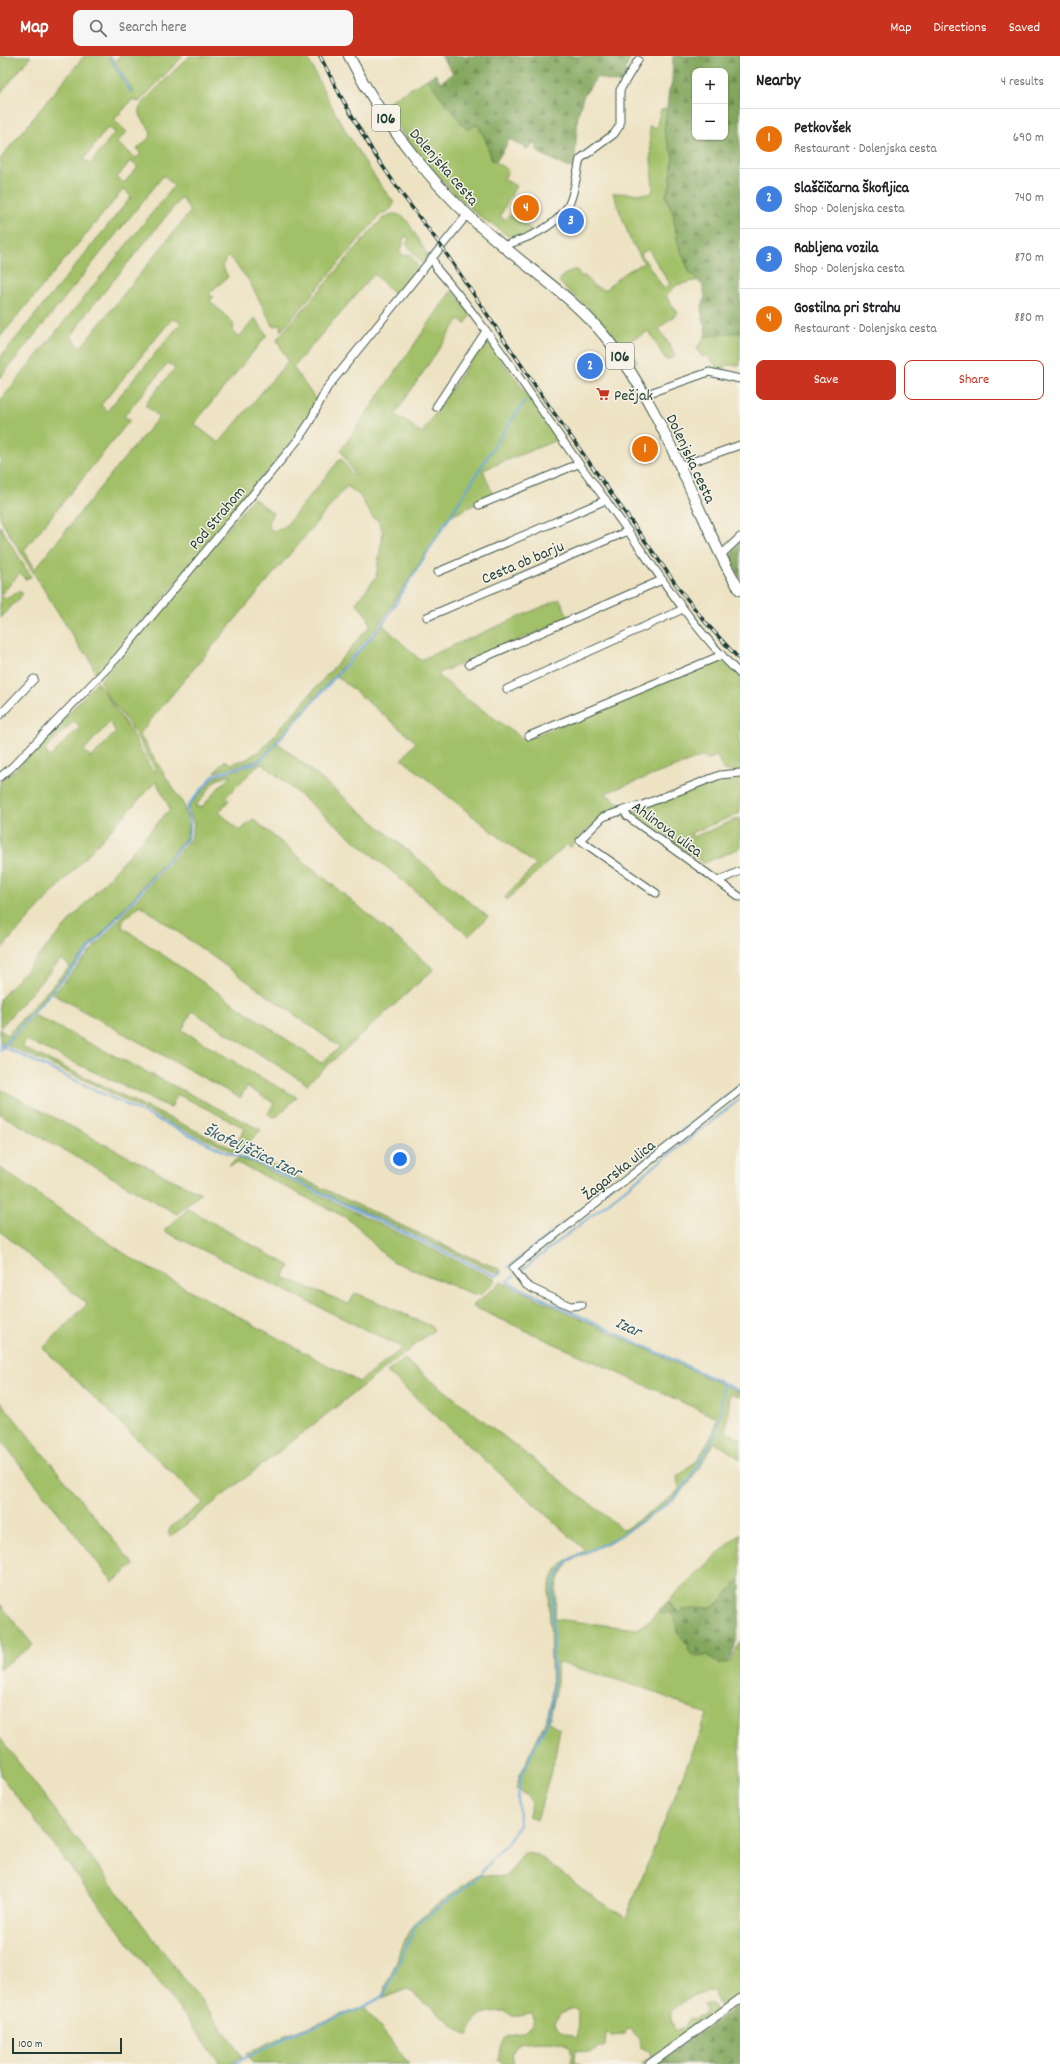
<!DOCTYPE html>
<html lang="en">
<head>
<meta charset="utf-8">
<style>
  :root { --surface:#fff; --page:#f6f6f6; --text:#202124; --muted:#757577; --line:#e0e0e0; --accent:#c8321e }
  body { margin:0; font-family:Dekko,sans-serif; background:var(--page); color:var(--text) }
  .controls { position:absolute; right:12px; top:12px; display:grid; overflow:hidden; border-radius:8px; box-shadow:0 1px 3px #0004 }
  .controls button { width:36px; height:36px; display:grid; place-items:center; padding:0; border:0; border-bottom:1px solid var(--line); background:var(--surface); color:var(--text); font:20px sans-serif }
  .scale { position:absolute; left:12px; bottom:10px; width:110px; box-sizing:border-box; padding-left:4px; border:2px solid #1f3d34; border-top:0; font-size:11px; line-height:14px; white-space:nowrap; color:#1f3d34; -webkit-text-stroke:3px #f7f3e8; paint-order:stroke }
  .you { position:absolute; left:400px; top:1103px; width:14px; height:14px; margin:-10px; border:3px solid #fff; border-radius:50%; background:#1a73e8; box-shadow:0 0 0 6px #1a73e833 }
  .badge { display:grid; place-items:center; width:26px; height:26px; border-radius:50%; background:var(--accent); color:#fff; font-size:13px; font-weight:700 }
  .pin { position:absolute; translate:-50% -50%; border:2px solid #fff; box-shadow:0 1px 4px #0006 }
  .list { margin:0; padding:0; list-style:none }
  h2 { display:flex; justify-content:space-between; align-items:center; height:52px; margin:0; padding:0 16px; font-size:17px }
  h2 small { font-size:13px; font-weight:400; color:var(--muted) }
  .list li { display:grid; grid-template-columns:26px 1fr auto; gap:12px; align-items:center; box-sizing:border-box; height:60px; padding:0 16px; border-top:1px solid var(--line) }
  .list b { display:block; font-size:15px; white-space:nowrap }
  .list p { margin:0; font-size:13px; white-space:nowrap; color:var(--muted) }
  .list em { font-size:13px; font-style:normal; color:var(--muted) }
  .actions { display:flex; gap:8px; padding:12px 16px }
  .actions a { flex:1; padding:9px 0; border:1px solid var(--accent); border-radius:8px; text-align:center; font-size:14px; color:var(--accent) }
  .actions .main { background:var(--accent); color:#fff }
  .icon { flex:none; width:22px; height:22px; fill:none; stroke:currentColor; stroke-width:2; stroke-linecap:round; stroke-linejoin:round }
  .map { position:relative; flex:none; width:740px; height:2008px; overflow:hidden }
  header { display:flex; align-items:center; gap:24px; box-sizing:border-box; height:56px; padding:0 20px; background:var(--accent); color:#fff }
  header strong { font-size:19px }
  nav { display:flex; gap:22px; margin-inline-start:auto; font-size:14px }
  .search { width:280px; height:36px; background:var(--page); display:flex; align-items:center; gap:10px; box-sizing:border-box; padding:0 14px; border-radius:8px; color:var(--muted); font-size:15px }
  main { display:flex }
  aside { flex:1; background:var(--surface) }
  .map>svg:first-child { display:block }
</style>
</head>
<body>
<header>
<strong>Map</strong>
<div class="search"><svg class="icon" aria-label="search" viewBox="0 0 24 24"><circle cx="10" cy="10" r="6"/><path d="M15 15l6 6"/></svg>Search here</div>
<nav><a>Map</a><a>Directions</a><a>Saved</a></nav>
</header>
<main>
<div class="map">
<svg width="740" height="2008" viewBox="0 0 740 2008">
  <defs>
    <pattern id="forest-firs" width="22" height="20" patternUnits="userSpaceOnUse"><rect width="22" height="20" fill="#81a65c"/><path d="M5 1l3.5 6h-7zM16 11l3.5 6h-7z" fill="#69884d"/></pattern>
  </defs>
  <rect width="100%" height="100%" fill="#f7f3e8"/>
  <filter id="ink" filterUnits="userSpaceOnUse"><feTurbulence type="fractalNoise" baseFrequency=".025" numOctaves="2"/><feDisplacementMap in="SourceGraphic" scale="8" xChannelSelector="R" yChannelSelector="G"/><feConvolveMatrix kernelMatrix="1 2 1 2 8 2 1 2 1" color-interpolation-filters="sRGB"/></filter>
  <filter id="wash" filterUnits="userSpaceOnUse"><feTurbulence type="fractalNoise" baseFrequency=".012" numOctaves="4" result="noise"/><feDisplacementMap in="SourceGraphic" scale="16" xChannelSelector="R" yChannelSelector="G"/><feGaussianBlur stdDeviation="0.9" result="paint"/><feColorMatrix in="noise" values="0 0 0 0 0 0 0 0 0 0 0 0 0 0 0 0 0 1.4 0 .05"/><feComposite in="paint" operator="in"/></filter>
  <g filter="url(#wash)">
    <rect width="100%" height="100%" fill="#ede2c2"/>
    <!-- grass -->
    <g fill="#a2c068" stroke="#607e4e" fill-rule="evenodd">
      <path d="M0,0h31l-31,38z"/>
      <path d="M84,0h24l23,37 2,-1 -19,-31 6,-5h63l-44,46 -7,-2 -18,20 13,12 -11,10 20,16 5,-4 -4,-5 13,-12 1,-5 -10,-15 -2,-8 9,-12 41,-41h118c23,51 53,103 87,147l-3,6 -11,6 -99,116 -1,-6 -7,1 -24,-45 -20,-25 -7,9 6,12 -19,16 4,4 -3,4 23,22 1,11 5,3 16,-19 12,17 -73,89 25,19 69,-82 -11,-21 1,-2 101,-116c9,-9 17,-11 27,-3l21,35 -5,10 -16,-21 3,-3 -2,-4 -4,3v7l-4,3 4,7 7,-2 8,13 -21,29 -23,-22 -81,93 23,33 -11,26 -187,228 -20,19 -3,-1 -7,-17 -6,-4 -82,-132v-118l174,-215 -10,-11 -164,203v-20l131,-161 -5,-6 -3,-1 -123,147v-178zM108,71l7,5 -25,32 -6,-5zM130,105l8,6 -14,16 -7,-5zM182,141l8,15 -109,135 -10,-10 15,-23zM172,263l7,2 1,3 -73,87 -6,-6zM168,307l7,5 -30,37 14,12 -48,57 -76,95 -11,-19 106,-130 -6,-4z"/>
      <path d="M427,23l40,51 10,-6 8,14 7,22 16,10 -4,9 12,7 -16,30 5,4 4,-5 24,15c-7,4 -14,9 -22,8l-20,-15 -2,1c-38,-31 -80,-75 -103,-118l5,-6z"/>
      <path d="M667,53l-2,25 8,22 -3,30 -4,8 2,9 5,10 5,31 12,29 9,7 -22,5 -11,11 12,17 -19,15 17,28 -10,4 -17,-29 -21,11 9,20 -3,2 -32,-42 -43,-40 3,-6 13,-7 6,7h4l8,10 12,4 19,-17 20,-10 -14,-24 -17,-46 37,1 3,-4 -4,-64 7,2 5,-18zM648,193l22,35 -6,5 -23,-35z"/>
      <path d="M452,234l19,25 -6,9 -6,-5 -64,95 27,19 64,-95 73,101 -76,31 10,25 -43,22 -72,109 -119,134 -44,12 10,-12 6,4 16,-5 15,-10 108,-123 -2,-9 -12,-14 20,-26 7,-45 -6,-13 -4,-1 -13,-22 -13,-10 -208,248 46,73 -1,3c5,11 5,16 2,28l-182,206 -4,-2v-13l7,6 63,-69 -9,-7 -61,69v-29l170,-190 -14,-28 -156,169v-169l14,-10 23,-23 59,-65h2l31,46 21,38 3,4h3c-8,-16 -18,-33 -28,-48 -6,-10 -28,-33 -27,-44l152,-181 20,15 -5,9 2,7 4,2 10,-4 3,-3 54,-66 12,18 1,-2 -13,-24zM74,665l6,6 -30,30 -6,-7zM110,666l6,10 -25,26 -7,-8z"/>
      <path d="M740,276v33h-14l-1,6 -7,-3 -11,-13 -5,2 -5,-9 8,-12z"/>
      <path d="M0,470l31,51 -6,2 -5,-6 -20,23 6,2 13,-7 4,3 -23,24z"/>
      <path d="M560,543l9,20 -130,54v3l28,23 58,41 196,-81 19,18v93l-6,2 -11,-2 -6,-14 -11,4 -2,-4 -99,37 19,14 -40,25 -14,16 -3,-4 -60,56 -2,-3 31,-32 -51,-39 -83,-67 14,-17 -79,-66 46,-51 37,35z"/>
      <path d="M278,687l210,174 -19,19 -206,-172h-4l-33,33 3,3 -10,12 21,19 13,-12 181,150 -127,115 -115,-73 -10,19 74,45 41,22 -19,19 -6,1 -4,-3 6,-11 -27,-16 -7,11 -187,-104 138,-156 3,-14 -6,-15 7,-10 20,-22 45,-15zM231,719v2l-10,8 -19,22h-7l21,-27zM140,849l200,142 -19,16 -199,-136 1,-6z"/>
      <path d="M740,720v37l-49,20 2,4 47,-19v30l-36,15 -74,-49 2,-3h6l90,-34z"/>
      <path d="M34,959l227,115 -21,21 -6,1 -58,-26 -85,-43 -84,-38zM26,984l145,68 6,-14 68,34 -11,21 -210,-101 -2,-2z"/>
      <path d="M0,1033l167,88 34,16 -24,21 -177,-100z"/>
      <path d="M238,1102l11,3 247,119 -16,15 -7,-1 -79,-32 -12,-9 -25,-27 -12,-9 -101,-51 -7,-3 -9,3z"/>
      <path d="M260,1103l196,92 45,19v5l-246,-114z"/>
      <path d="M0,1112l134,92 225,122 44,-34 -239,-117 24,-22 102,57 -7,11 66,27 6,-11 11,4 65,29 3,4 -264,207 -2,-5 3,-5 32,-24 -160,-155 44,-44 -87,-73z"/>
      <path d="M501,1226l239,111v4l-10,-3 -4,38 14,6v21l-25,-17 -25,40 -15,17 -63,42 -43,20 -11,19 -2,10 -1,29 82,10 13,-9 8,-9 3,3 10,-1 4,4 2,14 13,17 13,7h5l12,9 10,-2 10,-21v354l-15,11 -8,-5 -4,-10c-15,0 -32,9 -42,21v6l4,13 8,-2 6,-11 4,1 12,-5 1,-3 -2,-6 8,-1 6,7 -74,53h-3l11,-8 -1,-4 -11,-5 -1,-8 -11,-11 -3,6 -14,1 -5,-3 -1,14 -15,7 -15,-3 -1,11 7,3h-11c2,-6 3,-14 -2,-18 -7,-7 -38,-5 -48,-3l-4,3 -5,8 3,10h-12l-4,-4 4,-15 4,-8c11,-3 25,-4 28,-18l-2,-5c-11,0 -17,7 -26,-3 -23,2 -29,-1 -38,25l-61,-47 -26,10 26,-64 8,-13 62,-47 29,1 10,-11 7,-12 15,2 51,39 37,24 81,-203 -57,-25 -93,-28v25l-8,35 11,7 -6,32 -17,59 -9,-3 4,-14 -4,-7 -12,-7 4,-15 26,-54 6,-22 -3,-109c5,-24 17,-28 36,-39l-198,-178 17,-13 220,171 50,-35 5,-6 -2,-12 20,-16 16,-28 4,-15 -245,-112zM575,1952l3,4 -1,27c-9,-6 -21,-6 -22,-18l5,-7z"/>
      <path d="M0,1345l134,164 -21,17 -113,-143z"/>
      <path d="M740,1477v46l-21,24 -9,4 -28,3 -3,3 -11,-12z"/>
      <path d="M0,1548l33,41 -33,24z"/>
      <path d="M0,1682l243,318 -14,8h-8l-221,-289z"/>
      <path d="M364,1951l45,57h-156l-6,-11 44,-20z"/>
    </g>
    <!-- forest -->
    <g fill="url(#forest-firs)" stroke="#507248" fill-rule="evenodd">
      <path d="M441,0h190l-6,14 2,6 -6,8 -24,-7 -14,20 -5,18 -4,53 -8,-1 -28,-15 -2,-7 -2,-2 -7,6 -17,-10 -14,23 -4,-2 -7,-22 -8,-14 -10,6 -40,-51 8,-5 6,8 12,-9z"/>
      <path d="M673,0h67v276l-35,4 1,-3 -5,-23 4,-14 -2,-10 -13,-13 -12,-29 -5,-31 -5,-10 -2,-9 4,-8 3,-30 -7,-17 -2,-8 5,-41 3,-7zM695,15h30v66h-30z"/>
      <path d="M740,485v37l-10,-21z"/>
      <path d="M740,1523c0,21 0,75 -15,85h-6l-11,-9 -15,1 -5,-6 1,-5 -12,-12 -1,-11 -5,-9 -10,1 -3,-3 10,-10 11,12 3,-3 28,-3 9,-4z"/>
      <path d="M740,1947v61h-84z"/>
    </g>
    <g fill="none" stroke-linecap="round" stroke-linejoin="round">
      <!-- stream -->
      <g stroke="#65a7d9" stroke-width="2">
        <path d="M110,0l21,35"/>
        <path d="M0,989l226,107 30,10 239,114 5,-4"/>
        <path d="M0,994l187,-211c3,-10 6,-19 -1,-28l3,-7 25,-29 46,-14 122,-136 116,-185 28,-40"/>
        <path d="M508,1211l232,-182"/>
        <path d="M522,1214l218,-171"/>
        <path d="M515,1219l-8,7 233,109"/>
        <path d="M233,2008l60,-30 60,-22 31,-16 32,-71 60,-46 35,-41 8,-14 -1,-26 3,-22 26,-54 6,-23v-109l2,-11 14,-19 46,-21 41,-27 18,-14 15,-18 27,-46 5,-22 2,-29"/>
      </g>
    </g>
  </g>
  <g filter="url(#ink)">
    <g fill="none" stroke-linecap="round" stroke-linejoin="round">
      <!-- minor casing -->
      <g stroke="#3e5649" stroke-width="9">
        <g id="minor">
          <path d="M503,190c23,-7 55,-19 66,-42 6,-12 8,-32 11,-45l34,-25 6,-9v-35l18,-30"/>
          <path d="M432,201l5,12c43,49 78,103 115,156 25,37 52,72 78,109 34,48 67,99 110,140"/>
          <path d="M644,339l65,-23 31,7"/>
          <path d="M436,351l50,-76"/>
          <path d="M680,410l60,-21"/>
          <path d="M479,449l99,-41"/>
          <path d="M721,499l19,-18"/>
          <path d="M438,516l168,-72"/>
          <path d="M427,561l201,-86"/>
          <path d="M469,608l193,-84"/>
          <path d="M507,633l176,-80"/>
          <path d="M0,659l34,-36"/>
          <path d="M529,680l193,-81"/>
          <path d="M0,721l11,-9 106,-110 180,-217 12,-18 18,-35 140,-173"/>
          <path d="M624,754l16,-4 80,-31 20,-2"/>
          <path d="M718,825l22,-10"/>
          <path d="M656,837l-76,-53 23,-23 21,-7 3,6 113,81"/>
          <path d="M582,1249l-12,1 -39,-18 -6,-4 -12,-16 227,-178"/>
        </g>
      </g>
      <!-- tertiary casing -->
      <g stroke="#3e5649" stroke-width="10">
        <path id="tertiary" d="M650,2008l90,-65"/>
      </g>
      <!-- primary casing -->
      <g stroke="#3e5649" stroke-width="12">
        <path id="primary" d="M349,0c37,73 91,139 154,190 37,31 75,56 105,94 43,54 68,119 97,181 10,23 21,47 35,69"/>
      </g>
      <!-- minor -->
      <use href="#minor" stroke="#fff" stroke-width="7"/>
      <!-- tertiary -->
      <use href="#tertiary" stroke="#fff" stroke-width="8"/>
      <!-- primary -->
      <use href="#primary" stroke="#fff" stroke-width="10"/>
      <!-- rail casing -->
      <g stroke="#1f3d34" stroke-width="3.5">
        <path id="rail" d="M320,0l20,39 33,57 28,41 40,53 108,160 131,184 26,33 34,37"/>
      </g>
      <!-- rail -->
      <use href="#rail" stroke="#f7f3e8" stroke-width="2" stroke-dasharray="6" stroke-linecap="butt"/>
    </g>
  </g>
  <!-- icons -->
  <defs>
    <g id="supermarket-bare" transform="scale(1.08)"><path d="M-6-5.5h2.5l.6 2H6L4.5 2H-2.5L-4.4-4H-6ZM-1.5 3.2a1.3 1.3 0 1 0 .1 0ZM3 3.2a1.3 1.3 0 1 0 .1 0Z" fill="#c8321e" stroke="#f7f3e8" stroke-width="2.5" paint-order="stroke"/></g>
  </defs>
  <g fill-rule="evenodd">
    <use href="#supermarket-bare" x="603" y="338"/>
  </g>
  <g text-anchor="middle" stroke-width="3" stroke-linejoin="round" paint-order="stroke">
    <!-- shield labels -->
    <g fill="#f7f3e8" stroke="#60746a" stroke-width="1">
      <rect x="372" y="49" width="28" height="26" rx="3"/>
      <rect x="606" y="287" width="28" height="26" rx="3"/>
    </g>
    <g font-size="15" font-weight="bold" fill="#1f3d34">
      <text x="386" y="67">106</text>
      <text x="620" y="305">106</text>
    </g>
    <!-- street labels -->
    <g font-size="16" fill="#1f3d34" stroke="#f7f3e8">
      <text transform="translate(445 110) rotate(49)" y="6">Dolenjska cesta</text>
      <text transform="translate(692 402) rotate(65)" y="6">Dolenjska cesta</text>
      <text transform="translate(216 461) rotate(-50)" y="6">Pod Strahom</text>
      <text transform="translate(522 505) rotate(-23)" y="6">Cesta ob barju</text>
      <text transform="translate(668 772) rotate(36)" y="6">Ahlinova ulica</text>
      <text transform="translate(618 1113) rotate(-38)" y="6">Žagarska ulica</text>
    </g>
    <!-- poi labels -->
    <g font-size="16" fill="#1f3d34" stroke="#f7f3e8" text-anchor="start">
      <text x="614" y="344">Pečjak</text>
    </g>
    <!-- water labels -->
    <g font-size="17" font-style="italic" fill="#345d66" stroke="#f7f3e8">
      <text transform="translate(253 1094) rotate(25)" y="6">Škofeljščica Izar</text>
      <text transform="translate(629 1270) rotate(25)" y="6">Izar</text>
    </g>
  </g>
</svg>
<div class="controls">
<button>+</button>
<button>−</button>
</div>
<div class="scale">100 m</div>
<div class="you"></div>
<div class="pin badge" style="left:645px;top:393px;background:#e8710a">1</div>
<div class="pin badge" style="left:590px;top:310px;background:#3f7fe0">2</div>
<div class="pin badge" style="left:571px;top:165px;background:#3f7fe0">3</div>
<div class="pin badge" style="left:526px;top:152px;background:#e8710a">4</div>
</div>
<aside>
<h2>Nearby<small>4 results</small></h2>
<ul class="list">
<li><span class="badge" style="background:#e8710a">1</span><div><b>Petkovšek</b><p>Restaurant · Dolenjska cesta</p></div><em>690 m</em></li>
<li><span class="badge" style="background:#3f7fe0">2</span><div><b>Slaščičarna Škofljica</b><p>Shop · Dolenjska cesta</p></div><em>740 m</em></li>
<li><span class="badge" style="background:#3f7fe0">3</span><div><b>Rabljena vozila</b><p>Shop · Dolenjska cesta</p></div><em>870 m</em></li>
<li><span class="badge" style="background:#e8710a">4</span><div><b>Gostilna pri Strahu</b><p>Restaurant · Dolenjska cesta</p></div><em>880 m</em></li>
</ul>
<div class="actions"><a class="main">Save</a><a>Share</a></div>
</aside>
</main>
</body>
</html>
